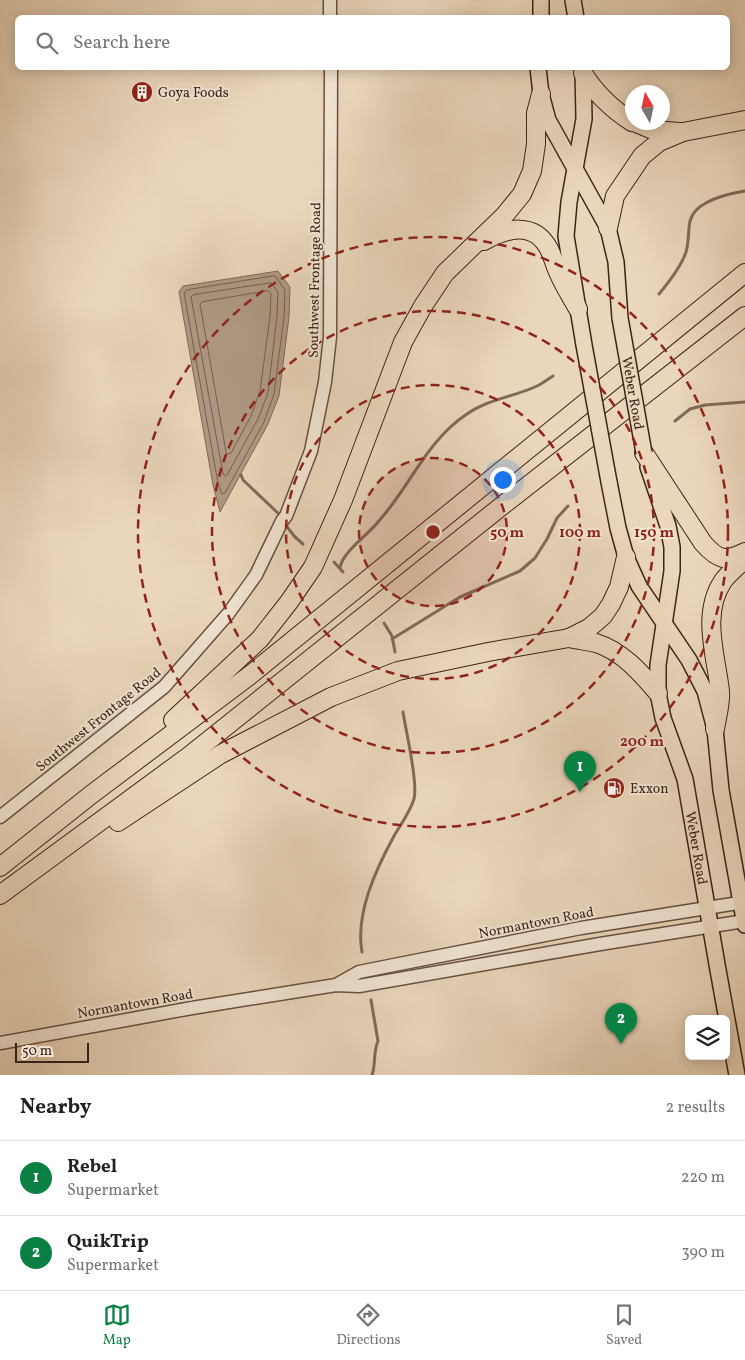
<!DOCTYPE html>
<html lang="en">
<head>
<meta charset="utf-8">
<style>
  :root { --surface:#fff; --page:#f6f6f6; --text:#222; --muted:#767676; --line:#e0e0e0; --accent:#0b8043 }
  body { margin:0; font-family:Vollkorn,serif; background:var(--page); color:var(--text) }
  .controls { position:absolute; right:15px; bottom:15px; display:grid; overflow:hidden; border-radius:8px; box-shadow:0 2px 12px #0003 }
  .controls button { width:45px; height:45px; display:grid; place-items:center; padding:0; border:0; border-bottom:1px solid var(--line); background:var(--surface); color:var(--text); font:25px sans-serif }
  .compass { position:absolute; left:625px; top:85px; width:45px; height:45px; border-radius:50%; background:var(--surface); box-shadow:0 2px 12px #0003; rotate:351deg }
  .scale { position:absolute; left:15px; bottom:12px; width:74px; box-sizing:border-box; padding-left:5px; border:2px solid #3c241b; border-top:0; font-size:14px; line-height:18px; white-space:nowrap; color:#3c241b; -webkit-text-stroke:4px #f1e4d2; paint-order:stroke }
  .you { position:absolute; left:502px; top:479px; width:18px; height:18px; margin:-12px; border:4px solid #fff; border-radius:50%; background:#1a73e8; box-shadow:0 0 0 8px #1a73e833 }
  .badge { display:grid; place-items:center; width:32px; height:32px; border-radius:50%; background:var(--accent); color:#fff; font-size:16px; font-weight:700 }
  .pin { position:absolute; translate:-50% -41px; filter:drop-shadow(0 1px 2px #0008) }
  .pin::after { content:''; position:absolute; top:26px; width:18px; height:15px; background:inherit; clip-path:polygon(0 0,100% 0,50% 100%) }
  .list { margin:0; padding:0; list-style:none }
  h2 { display:flex; justify-content:space-between; align-items:center; height:65px; margin:0; padding:0 20px; font-size:21px }
  h2 small { font-size:16px; font-weight:400; color:var(--muted) }
  .list li { display:grid; grid-template-columns:32px 1fr auto; gap:15px; align-items:center; box-sizing:border-box; height:75px; padding:0 20px; border-top:1px solid var(--line) }
  .list b { display:block; font-size:19px; white-space:nowrap }
  .list p { margin:0; font-size:16px; white-space:nowrap; color:var(--muted) }
  .list em { font-size:16px; font-style:normal; color:var(--muted) }
  .icon { flex:none; width:28px; height:28px; fill:none; stroke:currentColor; stroke-width:2; stroke-linecap:round; stroke-linejoin:round }
  .map { position:relative; flex:none; width:745px; height:1075px; overflow:hidden }
  .search { position:absolute; background:var(--surface); box-shadow:0 2px 12px #0003; left:15px; right:15px; top:15px; height:55px; display:flex; align-items:center; gap:12px; box-sizing:border-box; padding:0 18px; border-radius:8px; color:var(--muted); font-size:19px }
  .sheet { height:215px; background:var(--surface) }
  nav { display:flex; justify-content:space-around; align-items:center; box-sizing:border-box; height:70px; border-top:1px solid var(--line); background:var(--surface); font-size:14px; color:var(--muted) }
  nav a { display:grid; justify-items:center; gap:2px }
  nav .on { color:var(--accent) }
  .map>svg:first-child { display:block }
</style>
</head>
<body>
<div class="map">
<svg width="745" height="1075" viewBox="0 0 745 1075">
  <rect width="100%" height="100%" fill="#ead6ba"/>
  <filter id="stains"><feTurbulence type="fractalNoise" baseFrequency=".004" numOctaves="4"/><feColorMatrix values="0 0 0 0 .2 0 0 0 0 .09 0 0 0 0 .02 0 0 0 .5 -.17"/></filter>
  <radialGradient id="worn" r=".72"><stop offset=".6" stop-color="#630" stop-opacity="0"/><stop offset="1" stop-color="#630" stop-opacity=".3"/></radialGradient>
  <!-- water -->
  <path fill="#af9984" stroke="#816a5a" d="M278,271l12,16 -1,30 -10,79 -11,28 -48,88 -7,-27 -34,-193 4,-6z"/>
  <g fill="none" stroke-linecap="round" stroke-linejoin="round">
    <!-- shore -->
    <g stroke="#765e50" stroke-width="1">
      <path d="M274,276l2,1 9,13 -1,27 -10,77 -10,28 -39,71 -3,1 -4,-11 -34,-190 3,-3z"/>
      <path d="M271,283l7,9 -1,24 -9,77 -10,26 -31,56 -2,1 -2,-2 -32,-177 2,-2z"/>
      <path d="M268,291l3,3 -1,22 -10,75 -9,25 -20,37 -3,1 -2,-2 -26,-148 2,-2z"/>
    </g>
    <!-- stream -->
    <g stroke="#816a5a" stroke-width="3">
      <path d="M659,294c10,-12 22,-27 27,-42 3,-10 2,-21 4,-31 5,-20 37,-27 55,-30"/>
      <path d="M675,421l15,-12 15,-4 40,-3"/>
      <path d="M241,475l2,5 37,35v3"/>
      <path d="M284,523l11,14 8,7"/>
      <path d="M334,562l9,10"/>
      <path d="M340,568c2,-16 28,-33 38,-46 31,-34 49,-82 89,-108 21,-15 47,-17 70,-28 6,-3 11,-7 16,-10"/>
      <path d="M384,623l8,13 3,16"/>
      <path d="M392,639l68,-42 60,-26 15,-13 12,-19 10,-21 11,-12"/>
      <path d="M362,952c-7,-38 14,-83 32,-116 7,-12 16,-24 20,-37 4,-17 -8,-67 -11,-87"/>
      <path d="M371,1000l7,41c-5,11 -2,23 -6,34"/>
    </g>
    <!-- minor casing -->
    <g stroke="#685043" stroke-width="15">
      <g id="minor">
        <path d="M330,0v18"/>
        <path d="M0,817l164,-130 64,-73 28,-39 26,-54 4,-5 25,-65 14,-69 5,-45 1,-269"/>
        <path d="M336,985l23,-13 35,-7 187,-37 164,-26"/>
        <path d="M0,1043l192,-35 144,-23 23,1 241,-42 145,-23"/>
      </g>
    </g>
    <!-- major casing -->
    <g stroke="#3c241b" stroke-width="18">
      <g id="major">
        <path d="M573,0l3,18"/>
        <path d="M541,18v-18"/>
        <path d="M538,68l3,26 7,26 60,108 8,34 4,56"/>
        <path d="M583,69l1,50 -15,83 -3,34 18,109"/>
        <path id="s1" d="M648,467l20,59 4,21v24l-14,94v28l5,25 22,61 33,191 19,105"/>
        <path d="M609,482l9,46 8,29 13,29 50,74 16,31 10,38 6,61 24,135"/>
      </g>
    </g>
    <!-- highway casing -->
    <g stroke="#3c241b" stroke-width="20">
      <g id="highway">
        <path d="M583,73c12,20 29,36 49,49"/>
        <path d="M634,122l19,8 27,2"/>
        <path d="M608,228l7,-32 27,-40 17,-14 24,-10 62,-12"/>
        <path d="M484,241c23,-13 50,-20 65,8 4,8 6,17 10,25 5,12 13,24 19,35"/>
        <path d="M644,453l59,90c15,17 22,19 42,9"/>
        <path d="M569,638c9,2 18,3 27,5 26,8 45,30 62,50"/>
        <path d="M173,720l87,-81 29,-37 24,-35 30,-67 60,-158 20,-36 22,-33 59,-57 18,-22 10,-23 4,-27v-31l5,-19"/>
        <path d="M715,729c2,-12 6,-26 5,-38 -4,-36 -19,-77 3,-110 6,-8 15,-15 22,-22"/>
        <path d="M118,822l103,-68 110,-57 67,-26 90,-19 81,-14 20,-10 14,-12 8,-12 8,-17 7,-30"/>
        <path d="M0,867l92,-73 157,-118 496,-403"/>
        <path d="M0,895l189,-139 314,-251 242,-189"/>
      </g>
    </g>
    <!-- minor -->
    <use href="#minor" stroke="#f1e4d2" stroke-width="12"/>
    <!-- major -->
    <use href="#major" stroke="#ead6ba" stroke-width="15"/>
    <!-- highway -->
    <use href="#highway" stroke="#ead6ba" stroke-width="18"/>
    <!-- major-bridge casing -->
    <g stroke="#3c241b" stroke-width="18" stroke-linecap="butt">
      <g id="major-bridge">
        <path id="s2" d="M620,318l24,135"/>
        <path d="M584,345l25,137"/>
      </g>
    </g>
    <!-- major-bridge -->
    <use href="#major-bridge" stroke="#ead6ba" stroke-width="15"/>
  </g>
  <!-- distance rings -->
  <circle cx="433" cy="532" r="74" fill="#8f2418" fill-opacity=".12"/>
  <g fill="none" stroke="#8f2418" stroke-width="2.5" stroke-dasharray="9 6">
    <circle cx="433" cy="532" r="74"/>
    <circle cx="433" cy="532" r="147"/>
    <circle cx="433" cy="532" r="221"/>
    <circle cx="433" cy="532" r="295"/>
  </g>
  <!-- icons -->
  <defs>
    <g id="building-disc" transform="scale(1.125)"><circle r="9.5" fill="#8f2418" stroke="#f1e4d2"/><path d="M-4-6H4V6H1V3H-1V6H-4ZM-2.5-4.3h1.7v1.8h-1.7ZM.8-4.3h1.7v1.8H.8ZM-2.5-1h1.7V.8h-1.7ZM.8-1h1.7V.8H.8Z" fill="#fff"/></g>
    <g id="fuel-disc" transform="scale(1.125)"><circle r="9.5" fill="#8f2418" stroke="#f1e4d2"/><path d="M-5.5-6h7V0h2V4h1.3V-2.5L3-4.5l.8-.8L6-3V5H2.5V1h-1V6h-7ZM-4.2-4.7v3.2H.2V-4.7Z" fill="#fff"/></g>
  </defs>
  <g fill-rule="evenodd">
    <use href="#building-disc" x="142" y="92"/>
    <use href="#fuel-disc" x="614" y="788"/>
  </g>
  <g text-anchor="middle" stroke-width="4" stroke-linejoin="round" paint-order="stroke">
    <!-- poi labels -->
    <g font-size="14" fill="#3c241b" stroke="#f1e4d2" text-anchor="start">
      <text x="158" y="97">Goya Foods</text>
      <text x="630" y="793">Exxon</text>
    </g>
    <!-- street labels -->
    <g font-size="14" fill="#3c241b" stroke="#f1e4d2">
      <text transform="translate(314 280) rotate(-89)" y="5">Southwest Frontage Road</text>
      <text dy="5" stroke="none"><textPath href="#s2" startOffset="76">Weber Road</textPath></text>
      <text transform="translate(98 719) rotate(-39)" y="5">Southwest Frontage Road</text>
      <text dy="5" stroke="none"><textPath href="#s1" startOffset="391">Weber Road</textPath></text>
      <text transform="translate(536 922) rotate(-11)" y="5">Normantown Road</text>
      <text transform="translate(135 1003) rotate(-10)" y="5">Normantown Road</text>
    </g>
  </g>
  <circle cx="433" cy="532" r="8" fill="#8f2418" stroke="#f1e4d2" stroke-width="2.5"/>
  <g font-size="15" text-anchor="middle" font-weight="bold" fill="#8f2418" stroke="#f1e4d2" stroke-width="4" stroke-linejoin="round" paint-order="stroke">
    <text x="507" y="537">50 m</text>
    <text x="580" y="537">100 m</text>
    <text x="654" y="537">150 m</text>
    <text x="642" y="746">200 m</text>
  </g>
  <rect width="100%" height="100%" filter="url(#stains)"/>
  <rect width="100%" height="100%" fill="url(#worn)"/>
</svg>
<div class="controls">
<button><svg class="icon" aria-label="layers" viewBox="0 0 24 24"><path d="M12 4l9 5-9 5-9-5zM3 14l9 5 9-5"/></svg></button>
</div>
<svg class="compass" viewBox="-18 -18 36 36"><path d="M0-13l5 13h-10z" fill="#e53935"/><path d="M0 13l5-13h-10z" fill="#767676"/></svg>
<div class="scale">50 m</div>
<div class="you"></div>
<div class="pin badge" style="left:580px;top:792px">1</div>
<div class="pin badge" style="left:621px;top:1044px">2</div>
<div class="search"><svg class="icon" aria-label="search" viewBox="0 0 24 24"><circle cx="10" cy="10" r="6"/><path d="M15 15l6 6"/></svg>Search here</div>
</div>
<section class="sheet">
<h2>Nearby<small>2 results</small></h2>
<ul class="list">
<li><span class="badge">1</span><div><b>Rebel</b><p>Supermarket</p></div><em>220 m</em></li>
<li><span class="badge">2</span><div><b>QuikTrip</b><p>Supermarket</p></div><em>390 m</em></li>
</ul>
</section>
<nav>
<a class="on"><svg class="icon" aria-label="map" viewBox="0 0 24 24"><path d="M3 6l6-2 6 2 6-2v14l-6 2-6-2-6 2zM9 4v14M15 6v14"/></svg>Map</a>
<a><svg class="icon" aria-label="directions" viewBox="0 0 24 24"><path d="M12 3l9 9-9 9-9-9zM9 14v-3h6M13 9l2 2-2 2"/></svg>Directions</a>
<a><svg class="icon" aria-label="saved" viewBox="0 0 24 24"><path d="M7 4h10v16l-5-4-5 4z"/></svg>Saved</a>
</nav>
</body>
</html>
